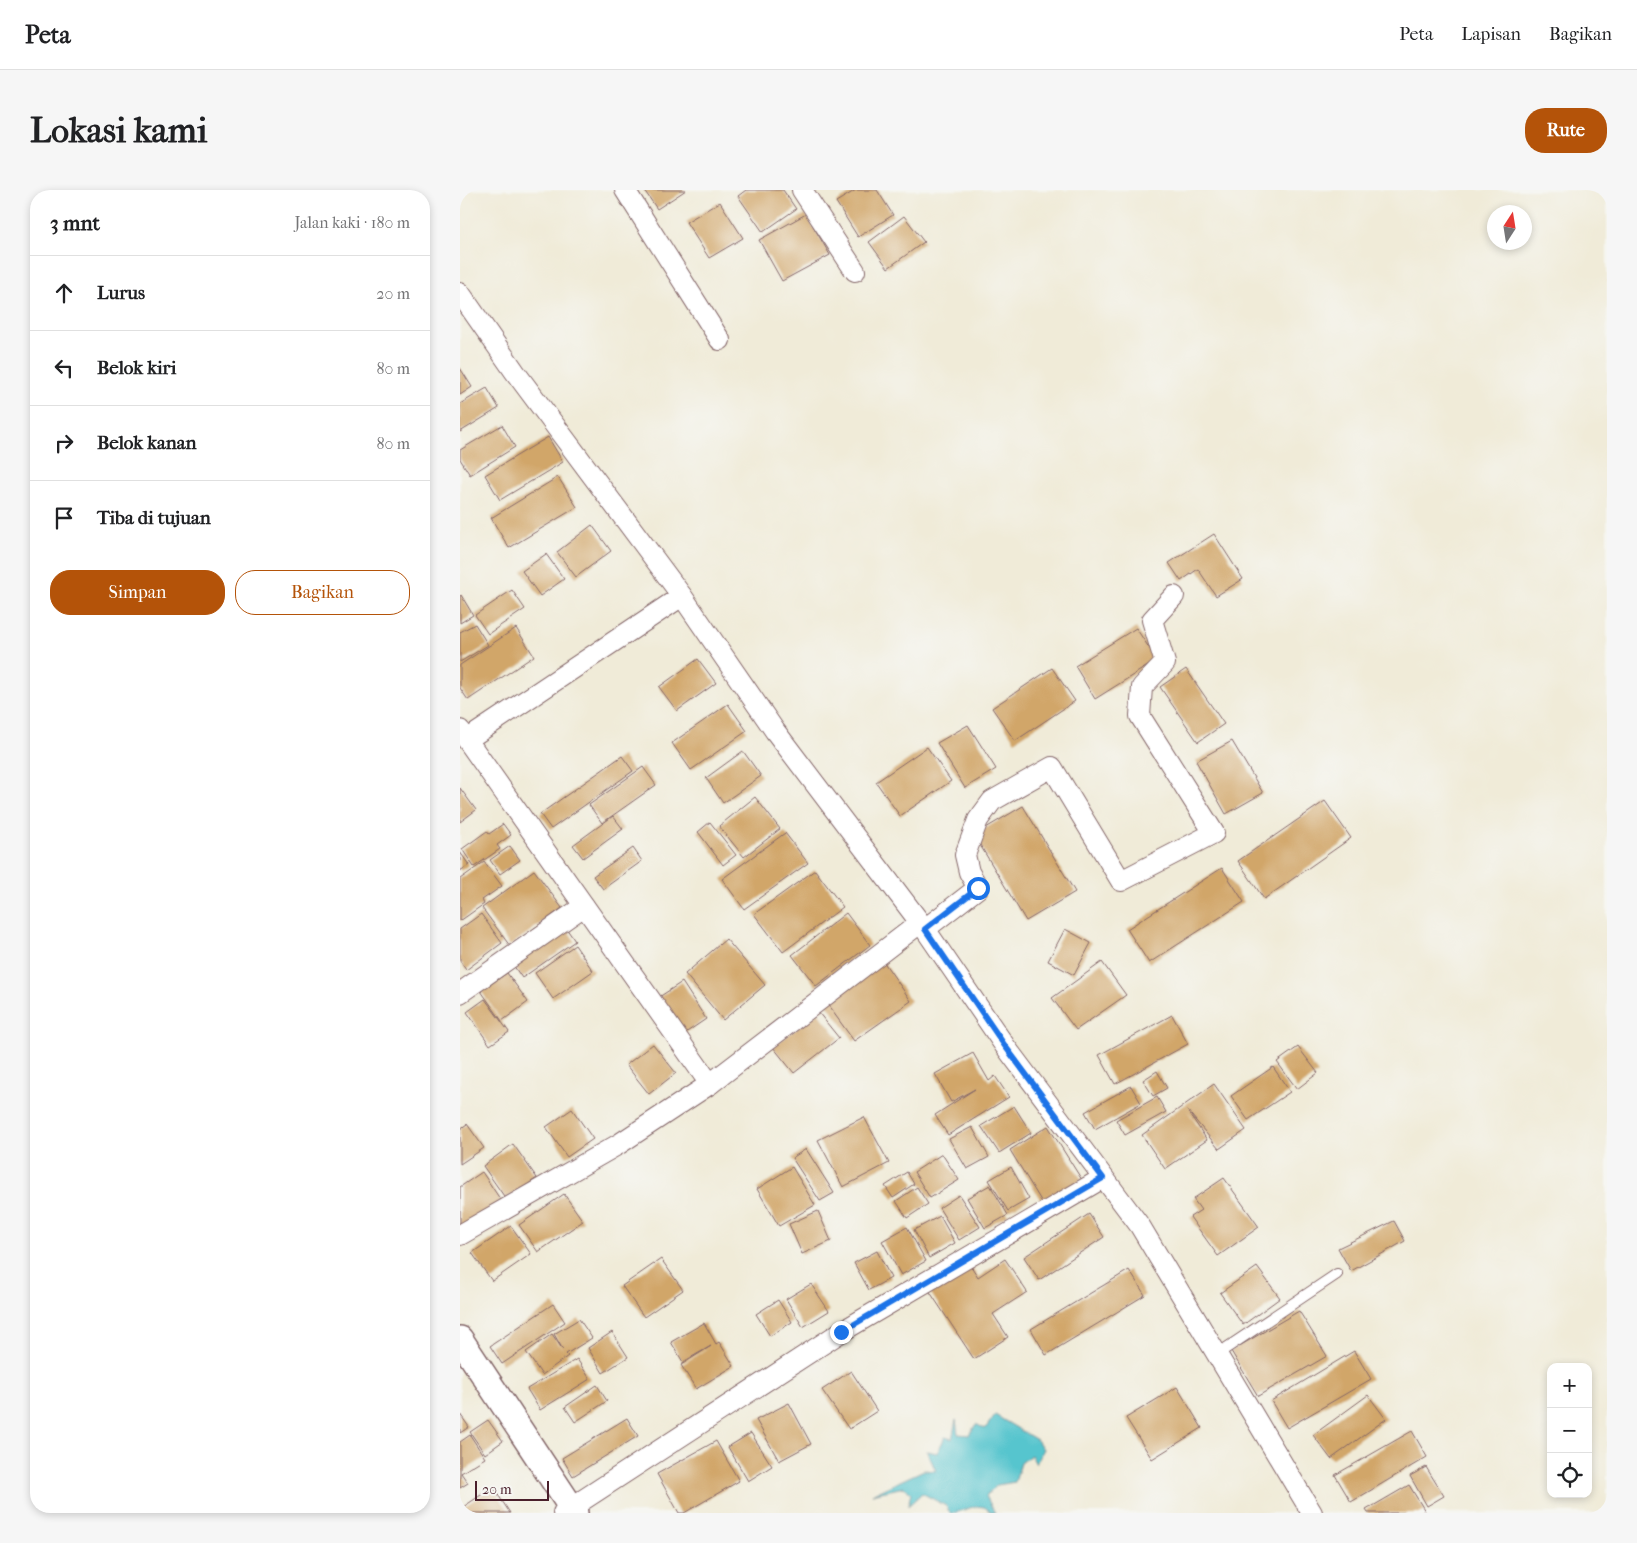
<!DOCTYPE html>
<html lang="id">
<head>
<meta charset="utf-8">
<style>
  :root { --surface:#fff; --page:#f6f6f6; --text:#202124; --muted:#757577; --line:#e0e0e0; --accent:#b45309 }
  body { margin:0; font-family:"IM FELL French Canon",serif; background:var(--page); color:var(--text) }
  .controls { position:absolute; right:15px; bottom:15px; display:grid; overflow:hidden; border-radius:10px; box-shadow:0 2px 8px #0003 }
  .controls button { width:45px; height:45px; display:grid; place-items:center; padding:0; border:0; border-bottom:1px solid var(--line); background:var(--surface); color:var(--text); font:25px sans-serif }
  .compass { position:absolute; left:1027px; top:15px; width:45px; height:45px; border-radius:50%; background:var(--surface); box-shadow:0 2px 8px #0003; rotate:12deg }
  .scale { position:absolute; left:15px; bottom:12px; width:74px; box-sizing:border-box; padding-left:5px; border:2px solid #4a1f2b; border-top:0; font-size:14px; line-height:18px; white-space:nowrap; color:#4a1f2b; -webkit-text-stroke:4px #f6f6f2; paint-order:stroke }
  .stop { position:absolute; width:15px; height:15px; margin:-11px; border:4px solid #1a73e8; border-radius:50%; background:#fff }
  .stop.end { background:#1a73e8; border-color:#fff; box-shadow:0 1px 5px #0008 }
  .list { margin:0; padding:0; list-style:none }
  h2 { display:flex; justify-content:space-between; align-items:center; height:65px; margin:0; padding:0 20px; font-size:21px }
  h2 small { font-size:16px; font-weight:400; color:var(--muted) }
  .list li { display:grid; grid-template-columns:32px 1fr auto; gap:15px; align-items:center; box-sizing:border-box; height:75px; padding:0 20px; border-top:1px solid var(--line) }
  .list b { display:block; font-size:19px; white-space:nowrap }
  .list em { font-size:16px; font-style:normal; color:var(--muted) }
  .actions { display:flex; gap:10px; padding:15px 20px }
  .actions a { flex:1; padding:11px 0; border:1px solid var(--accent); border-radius:20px; text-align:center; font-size:18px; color:var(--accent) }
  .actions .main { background:var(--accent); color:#fff }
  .icon { flex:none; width:28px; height:28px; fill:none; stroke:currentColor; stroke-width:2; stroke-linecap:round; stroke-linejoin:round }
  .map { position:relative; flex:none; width:1147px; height:1323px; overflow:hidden; border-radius:20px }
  header { display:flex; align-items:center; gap:30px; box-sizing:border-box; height:70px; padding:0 25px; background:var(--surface); border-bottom:1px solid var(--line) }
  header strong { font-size:24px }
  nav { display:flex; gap:28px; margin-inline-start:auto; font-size:18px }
  .intro { display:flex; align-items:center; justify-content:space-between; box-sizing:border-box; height:120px; padding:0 30px }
  h1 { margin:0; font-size:35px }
  .button { padding:12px 22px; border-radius:20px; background:var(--accent); color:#fff; font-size:18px; font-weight:700 }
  main { display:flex; gap:30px; padding:0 30px }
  aside { flex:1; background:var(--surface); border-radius:20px; box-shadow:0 2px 8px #0003 }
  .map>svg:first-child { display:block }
</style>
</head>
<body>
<header>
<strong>Peta</strong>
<nav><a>Peta</a><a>Lapisan</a><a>Bagikan</a></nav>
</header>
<div class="intro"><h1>Lokasi kami</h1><a class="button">Rute</a></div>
<main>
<aside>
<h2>3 mnt<small>Jalan kaki · 180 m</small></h2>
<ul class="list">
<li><svg class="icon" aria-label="ahead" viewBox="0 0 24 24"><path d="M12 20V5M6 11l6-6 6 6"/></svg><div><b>Lurus</b></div><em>20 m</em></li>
<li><svg class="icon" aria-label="left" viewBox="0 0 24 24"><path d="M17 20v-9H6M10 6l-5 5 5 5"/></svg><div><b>Belok kiri</b></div><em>80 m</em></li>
<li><svg class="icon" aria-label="right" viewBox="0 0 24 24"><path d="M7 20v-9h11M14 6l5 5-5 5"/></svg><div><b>Belok kanan</b></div><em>80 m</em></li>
<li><svg class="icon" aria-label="arrive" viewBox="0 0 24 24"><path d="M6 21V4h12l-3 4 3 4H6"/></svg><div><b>Tiba di tujuan</b></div></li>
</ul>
<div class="actions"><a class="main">Simpan</a><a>Bagikan</a></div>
</aside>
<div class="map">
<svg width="1147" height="1323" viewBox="0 0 1147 1323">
  <rect width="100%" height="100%" fill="#f6f6f2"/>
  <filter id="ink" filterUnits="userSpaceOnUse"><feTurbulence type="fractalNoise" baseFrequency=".02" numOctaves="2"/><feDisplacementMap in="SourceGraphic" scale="10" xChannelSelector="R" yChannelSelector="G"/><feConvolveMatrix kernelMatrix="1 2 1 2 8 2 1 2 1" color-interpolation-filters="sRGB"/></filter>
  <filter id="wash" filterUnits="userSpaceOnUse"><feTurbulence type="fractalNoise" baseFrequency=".0096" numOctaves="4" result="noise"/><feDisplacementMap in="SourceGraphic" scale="20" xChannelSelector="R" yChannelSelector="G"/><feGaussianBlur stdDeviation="1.12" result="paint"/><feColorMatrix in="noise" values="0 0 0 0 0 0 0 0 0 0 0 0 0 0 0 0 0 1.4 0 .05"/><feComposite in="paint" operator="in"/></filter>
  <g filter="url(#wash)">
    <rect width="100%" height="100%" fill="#f0ebd8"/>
    <!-- water -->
    <path fill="#57c5ce" stroke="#50727c" d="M535,1225l42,25 6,9 -7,15 -5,-9 -10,8 -6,19 -18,3 -11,11 9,17c-6,0 -6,-4 -11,-6 -12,-3 -23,6 -34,6l-4,-7 -24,-13 -14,13 3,-13 -7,-6 -32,7 52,-24 12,1 -9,-20 10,2 8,-16 7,2 4,-19 2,14 11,1 7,-11 9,5z"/>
    <g id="blocks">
      <!-- building -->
      <g fill="#d1a669">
        <path d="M184,0h42l-29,19z"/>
        <path d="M286,0h37l13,19 -33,23 -25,-36z"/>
        <path d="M396,0h21l16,25 -35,22 -22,-35z"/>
        <path d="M260,12l23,36 -34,20 -23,-36z"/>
        <path d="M346,24l24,41 -48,26 -23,-41z"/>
        <path d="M444,26l20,26 -36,26 -19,-26z"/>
        <path d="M0,178l12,19 -12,8z"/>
        <path d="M27,198l12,20 -39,24v-28z"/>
        <path d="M42,235l13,22 -45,28 -10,-16v-9z"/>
        <path d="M88,247l15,25 -63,38 -15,-25z"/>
        <path d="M98,287l19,30 -68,41 -18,-30z"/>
        <path d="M132,335l19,26 -35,26 -19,-25z"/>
        <path d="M754,344l29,45 -27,17 -18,-27 -17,12 -12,-18z"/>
        <path d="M86,364l18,25 -24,17 -18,-25z"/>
        <path d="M52,400l13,19 -37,25 -13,-19z"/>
        <path d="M1,405l12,20 -13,8v-27z"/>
        <path d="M15,434l13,21 -28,17v-30z"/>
        <path d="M56,438l18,28 -66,44 -8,-12v-23z"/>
        <path d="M676,438l21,32 -62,39 -20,-33z"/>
        <path d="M238,469l18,24 -39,28 -18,-24z"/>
        <path d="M592,478l23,33 -60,40 -23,-33z"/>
        <path d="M726,479l38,55 -26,18 -38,-55z"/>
        <path d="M268,514l19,27 -56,39 -19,-27z"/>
        <path d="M508,535l28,44 -31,19 -28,-45z"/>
        <path d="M772,551l31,52 -37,21 -30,-53z"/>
        <path d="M467,557l24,34 -51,35 -24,-34z"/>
        <path d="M283,561l18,25 -38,27 -17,-25z"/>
        <path d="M162,566l11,15 -82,58 -11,-15z"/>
        <path d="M183,577l13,18 -54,38 -13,-18z"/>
        <path d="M0,598l16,22 -16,12z"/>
        <path d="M295,607l25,32 -36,28 -25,-31z"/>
        <path d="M865,611l26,37 -87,61 -26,-38z"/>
        <path d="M563,616l52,86 -49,29 -52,-86z"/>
        <path d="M153,626l10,13 -40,29 -10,-13z"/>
        <path d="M250,632l26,33 -13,10 -25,-33z"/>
        <path d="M43,634l8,11 -14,10 3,4 -26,18 -12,-18 25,-18 2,3z"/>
        <path d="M325,643l23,30 -64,46 -22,-30z"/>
        <path d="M50,656l10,14 -20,14 -10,-14z"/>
        <path d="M173,658l9,13 -39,28 -10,-13z"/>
        <path d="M0,662l9,13 -9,6z"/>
        <path d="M24,672l18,24 -20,14 2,4 -24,17v-42z"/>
        <path d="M762,678l22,34 -95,61 -22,-34z"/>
        <path d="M74,680l28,38 -52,38 -28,-38z"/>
        <path d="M355,680l28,37 -60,45 -29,-38z"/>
        <path d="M386,723l24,32 -54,41 -24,-31z"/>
        <path d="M21,724l21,29 -36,27 -6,-9v-32z"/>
        <path d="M100,729l15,22 -53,37 -15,-22z"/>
        <path d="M605,739l26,14 -17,32 -26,-14z"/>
        <path d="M266,749l39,46 -42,35 -38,-46z"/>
        <path d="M115,755l18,26 -40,28 -18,-26z"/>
        <path d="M423,771l28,40 -57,40 -29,-40z"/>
        <path d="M642,772l24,33 -50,35 -24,-32z"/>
        <path d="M47,783l21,29 -26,19 -21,-30z"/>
        <path d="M222,792l24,37 -28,19 -25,-37z"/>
        <path d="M25,809l24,33 -19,13 -23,-33z"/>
        <path d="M358,822l21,26 -45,35 -21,-26z"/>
        <path d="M712,825l16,29 -73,40 -16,-29z"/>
        <path d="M193,854l23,29 -27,21 -23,-29z"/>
        <path d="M838,857l20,26 -21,16 -20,-27z"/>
        <path d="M513,863l16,28 6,-5 14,21 -61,38 -13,-20 40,-26 -24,13 -16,-28z"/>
        <path d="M813,877l17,25 -42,28 -17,-24z"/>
        <path d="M697,881l10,17 -14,8 -10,-16z"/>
        <path d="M754,894l32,46 -27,19 -32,-39 20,30 -42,29 -23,-34z"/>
        <path d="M671,896l10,17 -46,26 -10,-17z"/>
        <path d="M697,907l9,15 -41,23 -9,-15z"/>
        <path d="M554,916l17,27 -32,20 -18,-27z"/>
        <path d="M112,919l21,30 -26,18 -21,-30z"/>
        <path d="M404,927l25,46 -46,24 -25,-47z"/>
        <path d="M7,934l17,24 -24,16v-35z"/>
        <path d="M588,936l34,54 -39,24 -33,-54z"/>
        <path d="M512,937l17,30 -22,12 -18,-30z"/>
        <path d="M53,954l24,34 -31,21 -23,-33z"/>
        <path d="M346,959l28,44 -14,8 -28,-43z"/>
        <path d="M482,964l17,26 -29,18 -16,-26z"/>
        <path d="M332,977l23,38 -36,21 -22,-37z"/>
        <path d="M551,977l18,32 -21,12 -19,-31z"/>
        <path d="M22,982l20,30 -42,29v-44z"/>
        <path d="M447,982l7,12 -21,14 -8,-12z"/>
        <path d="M764,988l35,49 -41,29 -28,-39 11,-7 -8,-11z"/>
        <path d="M530,995l18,30 -23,13 -18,-30z"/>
        <path d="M457,997l11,17 -21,14 -11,-17z"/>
        <path d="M104,1004l19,27 -45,31 -19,-27z"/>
        <path d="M499,1005l21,32 -21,13 -20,-32z"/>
        <path d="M358,1021l13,30 -29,13 -13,-30z"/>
        <path d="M629,1024l15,23 -65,43 -15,-23z"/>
        <path d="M480,1026l15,27 -26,15 -15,-28z"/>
        <path d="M934,1031l11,20 -54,30 -13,-23z"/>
        <path d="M51,1036l20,28 -39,27 -20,-28z"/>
        <path d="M447,1037l19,34 -25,14 -19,-34z"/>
        <path d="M417,1061l14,27 -22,12 -15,-27z"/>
        <path d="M201,1069l22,31 -39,27 -22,-31z"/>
        <path d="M545,1069l22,33 -34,22 15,23 -34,22 -46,-70 41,-26 9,14z"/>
        <path d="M797,1077l23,31 -37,27 -23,-32z"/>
        <path d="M669,1080l16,25 -99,60 -15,-26z"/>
        <path d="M351,1094l18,27 -26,16 -17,-28z"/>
        <path d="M318,1110l14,22 -22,14 -14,-22z"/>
        <path d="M93,1114l12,18 -63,42 -12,-18z"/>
        <path d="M839,1121l28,45 -69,40 -27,-45z"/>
        <path d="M119,1129l13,19 -26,16 2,2 -26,19 -16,-23 26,-18 11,16 -9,-16z"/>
        <path d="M244,1133l12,21 3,-2 15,24 -38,23 -15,-24 30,-19 -28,16 -12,-20z"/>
        <path d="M152,1142l16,25 -25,16 -15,-25z"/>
        <path d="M894,1161l17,28 -84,49 -16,-27z"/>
        <path d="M117,1169l13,20 -50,31 -13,-21z"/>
        <path d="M391,1181l26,40 -28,18 -27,-39z"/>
        <path d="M137,1195l10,16 -32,21 -10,-15z"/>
        <path d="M717,1197l25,41 -50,31 -26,-41z"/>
        <path d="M908,1205l18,24 -55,40 -18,-24z"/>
        <path d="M329,1213l22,41 -32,17 -23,-41z"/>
        <path d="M0,1224l9,13 -9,6z"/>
        <path d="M167,1228l11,18 -65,40 -11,-18z"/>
        <path d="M28,1230l15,21 -18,13 -15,-22z"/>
        <path d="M952,1241l15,26 -76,45 -16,-27z"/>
        <path d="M291,1243l21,33 -24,15 -20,-34z"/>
        <path d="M10,1245l15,23 -24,15 7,10 -8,5v-46z"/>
        <path d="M256,1251l23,40 -55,32h-5l-22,-39z"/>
        <path d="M966,1277l18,29 -17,10 -17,-30z"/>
        <path d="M949,1295l16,26 -4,2h-53l-2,-3z"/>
        <path d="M33,1297l17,26h-50v-4z"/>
      </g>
    </g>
  </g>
  <g filter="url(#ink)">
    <use href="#blocks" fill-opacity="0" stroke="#846668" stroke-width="1"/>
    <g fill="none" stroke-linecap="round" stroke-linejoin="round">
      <!-- service casing -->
      <g stroke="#846668" stroke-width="12">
        <path id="service" d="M756,1165l121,-81"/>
      </g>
      <!-- minor casing -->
      <g stroke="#846668" stroke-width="22">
        <g id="minor">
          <path d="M165,0l95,150"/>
          <path d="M342,0l53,81"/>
          <path d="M0,103l55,79 167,224 93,135 150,198 80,117 135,180 172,287"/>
          <path d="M0,540l250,354"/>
          <path d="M8,549l214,-143"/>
          <path d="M465,739l53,-41 -9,-16 -4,-17 13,-35 14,-19 60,-34 69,114 93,-48 -74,-117 2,-29 23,-24 -13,-43 22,-24"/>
          <path d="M0,803l124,-87"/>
          <path d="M0,1045l159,-91 91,-60 210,-161"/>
          <path d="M103,1323l278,-181 262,-154"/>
        </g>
      </g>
      <!-- tertiary casing -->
      <g stroke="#846668" stroke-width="28">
        <path id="tertiary" d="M0,1149l115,174"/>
      </g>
      <!-- service -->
      <use href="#service" stroke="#fff" stroke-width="10"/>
      <!-- minor -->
      <use href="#minor" stroke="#fff" stroke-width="20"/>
      <!-- tertiary -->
      <use href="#tertiary" stroke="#fff" stroke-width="25"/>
    </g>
  </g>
  <g fill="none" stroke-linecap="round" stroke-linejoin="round" filter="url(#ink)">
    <!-- route -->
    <path stroke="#1a73e8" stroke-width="6" d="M381,1142l262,-154 -98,-132 -80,-117 53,-41"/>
  </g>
</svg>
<div class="controls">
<button>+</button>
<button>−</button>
<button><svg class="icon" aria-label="locate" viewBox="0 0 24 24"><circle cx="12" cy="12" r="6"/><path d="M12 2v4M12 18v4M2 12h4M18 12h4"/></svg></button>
</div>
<svg class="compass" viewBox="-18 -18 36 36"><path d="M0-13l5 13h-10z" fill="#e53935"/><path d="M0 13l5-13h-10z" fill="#757577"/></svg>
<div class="scale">20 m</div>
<div class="stop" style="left:518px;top:698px"></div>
<div class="stop end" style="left:381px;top:1142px"></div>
</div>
</main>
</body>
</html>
